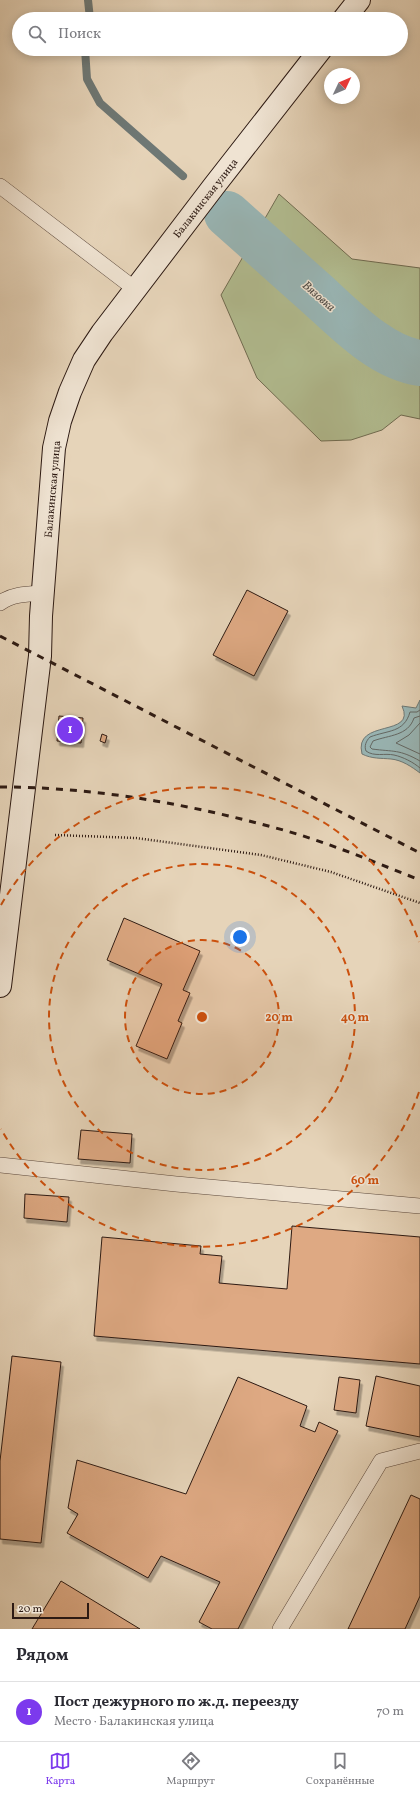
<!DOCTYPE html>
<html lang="ru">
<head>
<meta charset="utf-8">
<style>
  :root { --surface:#fff; --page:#f7f7f7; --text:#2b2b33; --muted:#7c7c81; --line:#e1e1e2; --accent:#7c3aed }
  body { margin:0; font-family:Vollkorn,serif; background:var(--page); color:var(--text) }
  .compass { position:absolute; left:324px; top:68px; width:36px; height:36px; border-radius:50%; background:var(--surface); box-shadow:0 2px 10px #0003; rotate:46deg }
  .scale { position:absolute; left:12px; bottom:10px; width:77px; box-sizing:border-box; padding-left:4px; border:2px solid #2d1a13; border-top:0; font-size:11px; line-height:14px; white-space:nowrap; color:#2d1a13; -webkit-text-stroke:3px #efe3d2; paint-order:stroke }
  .you { position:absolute; left:240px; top:937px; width:14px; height:14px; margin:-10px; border:3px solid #fff; border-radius:50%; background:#1a73e8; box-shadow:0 0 0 6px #1a73e833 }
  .badge { display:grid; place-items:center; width:26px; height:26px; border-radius:50%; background:var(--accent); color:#fff; font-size:13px; font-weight:700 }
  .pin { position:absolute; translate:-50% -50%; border:2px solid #fff; box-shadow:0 1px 4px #0006 }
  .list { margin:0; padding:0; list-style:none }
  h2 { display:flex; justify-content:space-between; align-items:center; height:52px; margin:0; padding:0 16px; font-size:17px }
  h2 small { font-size:13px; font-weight:400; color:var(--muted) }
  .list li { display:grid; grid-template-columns:26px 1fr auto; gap:12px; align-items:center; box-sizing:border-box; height:60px; padding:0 16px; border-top:1px solid var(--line) }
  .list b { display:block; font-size:15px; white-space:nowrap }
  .list p { margin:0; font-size:13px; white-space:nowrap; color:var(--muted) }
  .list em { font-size:13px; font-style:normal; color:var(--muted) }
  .icon { flex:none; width:22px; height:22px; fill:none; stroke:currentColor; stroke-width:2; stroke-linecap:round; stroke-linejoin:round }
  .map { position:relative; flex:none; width:420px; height:1629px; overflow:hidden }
  .search { position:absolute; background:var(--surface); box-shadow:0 2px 10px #0003; left:12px; right:12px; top:12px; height:44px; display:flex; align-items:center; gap:10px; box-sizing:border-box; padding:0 14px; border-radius:22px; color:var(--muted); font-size:15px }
  .sheet { height:112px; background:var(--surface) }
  nav { display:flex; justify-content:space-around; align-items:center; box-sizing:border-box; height:56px; border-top:1px solid var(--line); background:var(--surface); font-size:11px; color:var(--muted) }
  nav a { display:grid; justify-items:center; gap:2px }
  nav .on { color:var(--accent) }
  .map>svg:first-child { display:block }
</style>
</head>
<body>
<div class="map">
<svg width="420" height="1629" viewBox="0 0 420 1629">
  <defs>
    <filter id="shadow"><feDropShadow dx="2.5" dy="4.5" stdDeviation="0" flood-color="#0004"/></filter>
  </defs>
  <rect width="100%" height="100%" fill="#e6d4b9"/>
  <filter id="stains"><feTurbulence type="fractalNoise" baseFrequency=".005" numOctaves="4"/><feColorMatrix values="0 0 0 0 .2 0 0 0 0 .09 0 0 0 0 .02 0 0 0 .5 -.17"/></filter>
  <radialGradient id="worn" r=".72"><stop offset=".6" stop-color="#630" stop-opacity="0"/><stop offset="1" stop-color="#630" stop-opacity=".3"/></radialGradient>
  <!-- green -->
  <path fill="#b2bd91" stroke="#706c52" d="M279,194l73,65 68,9v151l-19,-4 -19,15 -31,10 -30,1 -64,-63 -36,-83z"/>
  <!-- water -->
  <path fill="#99b7b7" stroke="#6e7875" d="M420,700v73c-8,-6 -18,-13 -29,-14 -10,-1 -19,0 -29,-5 -9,-36 55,-16 40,-48l14,2z"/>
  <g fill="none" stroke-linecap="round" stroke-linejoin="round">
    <!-- shore -->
    <g stroke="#636865" stroke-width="1">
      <path d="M420,710l-3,2h-7c-6,21 -22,18 -40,25 -4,4 -6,9 -4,14 8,6 19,2 28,4 9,2 19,7 26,13"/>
      <path d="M420,716l-6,2c-6,18 -25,17 -41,23l-3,6 2,2c22,3 27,0 48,12"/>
      <path d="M420,723l-11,12 -13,8 24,11"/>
    </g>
    <!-- stream -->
    <g stroke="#6e7875" stroke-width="8">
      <path d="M88,0l2,19"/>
      <path d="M85,49l2,30 13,24 83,73"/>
    </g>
    <!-- river -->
    <path stroke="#99b7b7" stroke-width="46" d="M227,214c28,25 55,49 83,74 31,27 68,69 110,75"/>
  </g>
  <!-- building -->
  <g fill="#dea983" stroke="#2d1a13" filter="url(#shadow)">
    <path d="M247,590l41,21 -34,65 -41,-21z"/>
    <path d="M59,716l24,2 -2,25 -24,-2z"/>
    <path d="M102,734l5,2 -2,7 -5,-2z"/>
    <path d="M124,918l76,33 -17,39 7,3 -12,28 4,2 -15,36 -31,-13 26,-62 -55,-24z"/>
    <path d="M81,1130l51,4 -2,29 -52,-4z"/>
    <path d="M25,1194l44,3 -2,25 -43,-4z"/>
    <path d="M292,1226l128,11v127l-326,-28 8,-99 99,9 -1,8 22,2 -3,27 68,6z"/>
    <path d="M12,1356l49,6 -20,181 -41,-4v-78z"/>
    <path d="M376,1376l44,10v51l-54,-11z"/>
    <path d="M238,1377l69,29 -7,20 15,6 4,-10 19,9 -100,198h-26l-13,-7 21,-40 -59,-26 -13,22 -81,-45 11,-19 -10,-6 9,-48 109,34z"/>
    <path d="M339,1377l21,3 -4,33 -22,-3z"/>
    <path d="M411,1495l9,4v97l-15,33h-57z"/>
    <path d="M61,1581l79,48h-108z"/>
  </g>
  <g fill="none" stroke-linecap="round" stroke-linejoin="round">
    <!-- lane casing -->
    <g stroke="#5b483c" stroke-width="16">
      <g id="lane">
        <path d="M0,186l135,103"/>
        <path d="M0,603c12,-9 29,-9 43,-10"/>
        <path d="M0,1165l176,19 244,22"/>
        <path d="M280,1629l101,-168 39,-10"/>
      </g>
    </g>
    <!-- secondary casing -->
    <g stroke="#2d1a13" stroke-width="24">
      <g id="secondary">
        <path d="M344,19l15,-19"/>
        <path d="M0,986l40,-330 1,-40 13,-168 6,-27 10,-29 14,-32 18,-27 112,-147 107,-137"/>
      </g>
    </g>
    <!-- path -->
    <path stroke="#2d1a13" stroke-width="2.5" stroke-dasharray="1 2" stroke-linecap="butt" d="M55,835l81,3 125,17 70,17 89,31"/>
    <!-- lane -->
    <use href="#lane" stroke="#efe3d2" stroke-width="15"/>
    <!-- secondary -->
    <use href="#secondary" stroke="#efe3d2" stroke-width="22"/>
    <!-- rail -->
    <g stroke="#2d1a13" stroke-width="3" stroke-dasharray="7 7" stroke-linecap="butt">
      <path d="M0,636l420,217"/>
      <path d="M0,787c91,0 184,16 272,40 51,13 99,34 148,53"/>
    </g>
  </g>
  <!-- distance rings -->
  <circle cx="202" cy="1017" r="77" fill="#cc500d" fill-opacity=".12"/>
  <g fill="none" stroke="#cc500d" stroke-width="2" stroke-dasharray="7 5">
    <circle cx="202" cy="1017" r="77"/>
    <circle cx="202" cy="1017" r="153"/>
    <path d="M419 1092A230 230 0 0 1 1 1129M1 905A230 230 0 0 1 419 942"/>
  </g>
  <g text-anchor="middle" stroke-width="3" stroke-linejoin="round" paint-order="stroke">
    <!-- street labels -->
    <g font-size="11" fill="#2d1a13" stroke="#efe3d2">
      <text transform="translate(205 198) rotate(-52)" y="4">Балакинская улица</text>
      <text transform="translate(52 489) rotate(-85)" y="4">Балакинская улица</text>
    </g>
    <!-- water labels -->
    <g font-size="12" font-style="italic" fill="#4d4944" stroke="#efe3d2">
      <text transform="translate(319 296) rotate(41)" y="4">Вязовка</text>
    </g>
  </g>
  <circle cx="202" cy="1017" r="6" fill="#cc500d" stroke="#efe3d2" stroke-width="2"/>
  <g font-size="12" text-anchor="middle" font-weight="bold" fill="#cc500d" stroke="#efe3d2" stroke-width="3" stroke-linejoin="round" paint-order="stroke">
    <text x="279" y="1021">20 m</text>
    <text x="355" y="1021">40 m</text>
    <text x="365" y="1184">60 m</text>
  </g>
  <rect width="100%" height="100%" filter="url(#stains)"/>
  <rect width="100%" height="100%" fill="url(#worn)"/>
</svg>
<svg class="compass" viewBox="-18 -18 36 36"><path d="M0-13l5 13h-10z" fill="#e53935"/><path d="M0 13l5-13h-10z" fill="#7c7c81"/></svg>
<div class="scale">20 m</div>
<div class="you"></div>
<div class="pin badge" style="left:70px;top:730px">1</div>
<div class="search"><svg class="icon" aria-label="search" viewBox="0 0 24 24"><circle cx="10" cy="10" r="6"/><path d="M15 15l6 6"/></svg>Поиск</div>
</div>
<section class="sheet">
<h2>Рядом<small></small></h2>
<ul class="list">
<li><span class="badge">1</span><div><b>Пост дежурного по ж.д. переезду</b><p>Место · Балакинская улица</p></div><em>70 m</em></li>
</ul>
</section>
<nav>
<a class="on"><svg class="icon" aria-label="map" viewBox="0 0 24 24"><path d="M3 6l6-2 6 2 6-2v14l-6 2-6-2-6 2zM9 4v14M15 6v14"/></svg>Карта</a>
<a><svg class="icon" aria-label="directions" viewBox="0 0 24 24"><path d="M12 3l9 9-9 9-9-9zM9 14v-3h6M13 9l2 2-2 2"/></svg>Маршрут</a>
<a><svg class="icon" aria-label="saved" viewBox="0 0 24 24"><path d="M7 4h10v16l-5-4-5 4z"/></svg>Сохранённые</a>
</nav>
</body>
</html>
